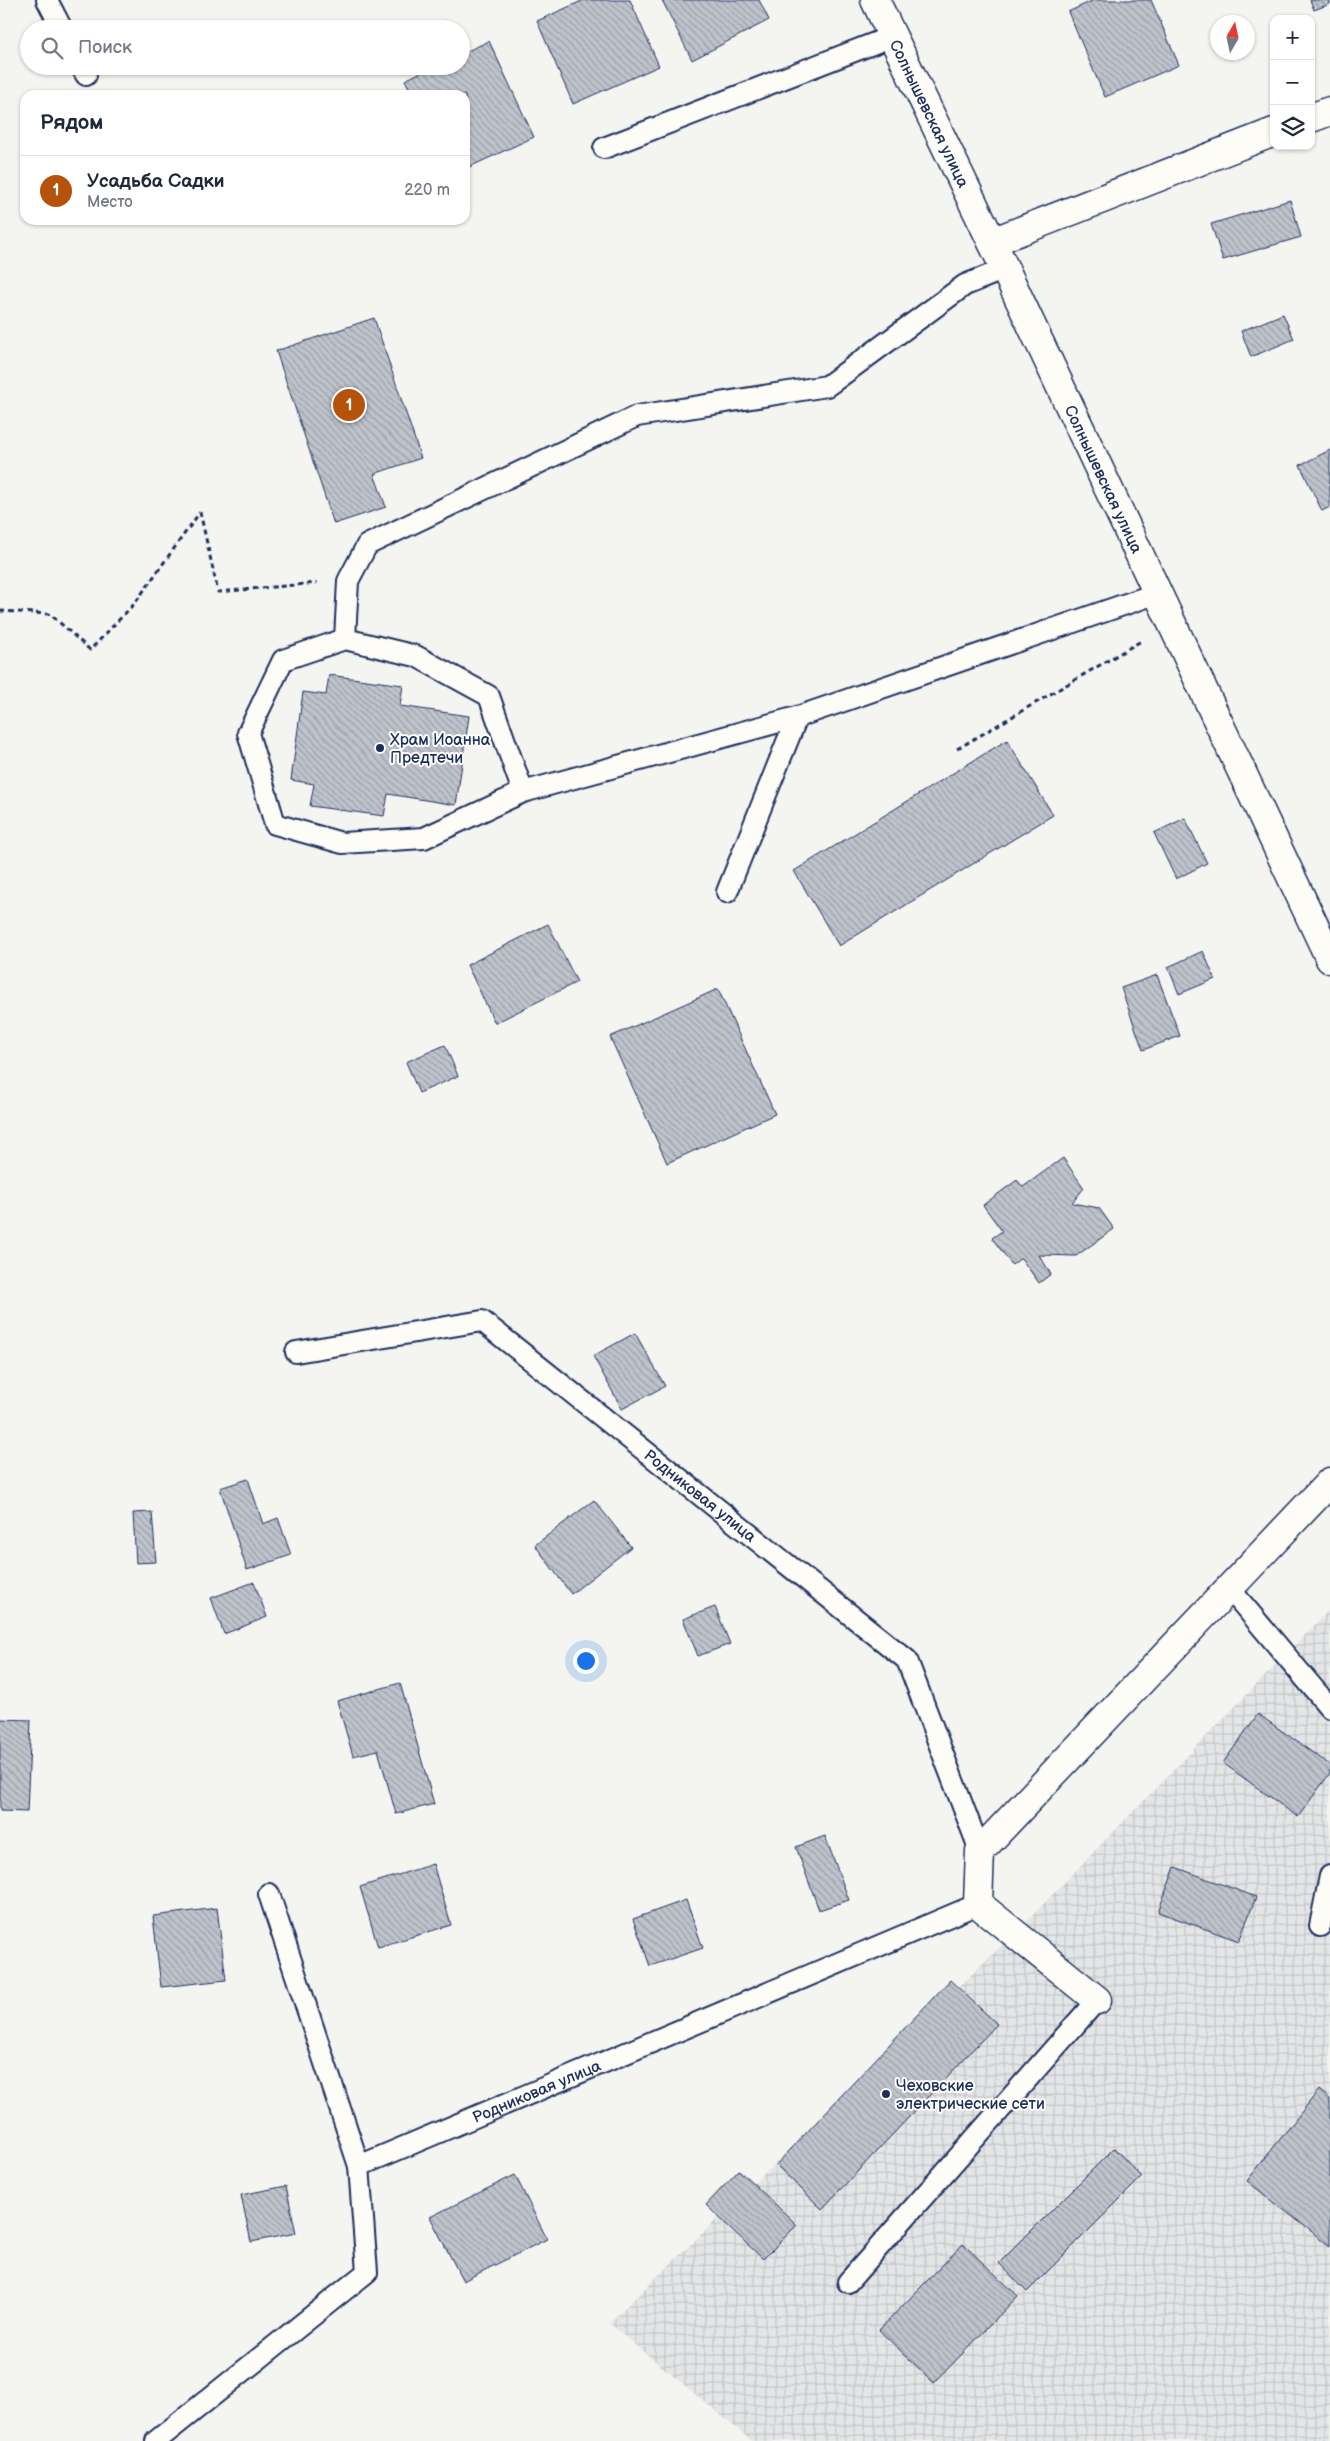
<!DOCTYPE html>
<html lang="ru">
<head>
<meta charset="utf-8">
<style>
  :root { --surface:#fff; --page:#f2f2f3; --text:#1f2937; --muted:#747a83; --line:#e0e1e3; --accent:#b45309 }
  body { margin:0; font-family:"Balsamiq Sans",sans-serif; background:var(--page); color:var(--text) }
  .controls { position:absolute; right:15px; top:15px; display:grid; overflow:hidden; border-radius:10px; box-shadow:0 1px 4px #0004 }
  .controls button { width:45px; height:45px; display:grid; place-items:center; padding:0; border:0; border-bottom:1px solid var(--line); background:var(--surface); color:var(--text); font:25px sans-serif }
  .compass { position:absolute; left:1210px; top:15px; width:45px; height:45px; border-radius:50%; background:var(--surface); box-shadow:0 1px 4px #0004; rotate:9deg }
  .you { position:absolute; left:585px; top:1660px; width:18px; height:18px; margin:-12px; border:4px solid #fff; border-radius:50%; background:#1a73e8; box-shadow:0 0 0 8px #1a73e833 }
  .badge { display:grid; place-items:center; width:32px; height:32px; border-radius:50%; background:var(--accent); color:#fff; font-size:16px; font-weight:700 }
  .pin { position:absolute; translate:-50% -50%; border:2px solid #fff; box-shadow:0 1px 5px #0006 }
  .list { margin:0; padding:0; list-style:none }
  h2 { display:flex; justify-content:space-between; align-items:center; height:65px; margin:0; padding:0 20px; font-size:21px }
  h2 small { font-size:16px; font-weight:400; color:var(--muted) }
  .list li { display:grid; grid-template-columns:32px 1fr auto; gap:15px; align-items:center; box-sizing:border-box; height:70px; padding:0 20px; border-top:1px solid var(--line) }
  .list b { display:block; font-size:19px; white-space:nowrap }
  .list p { margin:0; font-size:16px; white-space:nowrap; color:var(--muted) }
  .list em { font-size:16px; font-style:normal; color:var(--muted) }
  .icon { flex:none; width:28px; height:28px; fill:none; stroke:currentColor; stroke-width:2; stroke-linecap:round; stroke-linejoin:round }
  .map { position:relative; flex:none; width:1330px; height:2441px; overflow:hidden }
  .search { position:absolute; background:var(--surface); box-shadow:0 1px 4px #0004; left:20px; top:20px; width:450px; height:55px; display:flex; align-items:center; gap:12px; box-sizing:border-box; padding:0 18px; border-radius:28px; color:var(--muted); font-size:19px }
  .panel { position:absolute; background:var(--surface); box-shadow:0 1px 4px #0004; left:20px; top:90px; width:450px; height:135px; border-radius:15px }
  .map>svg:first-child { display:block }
</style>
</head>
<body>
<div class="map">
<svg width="1330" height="2441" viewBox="0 0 1330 2441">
  <defs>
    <pattern id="industrial-grid" width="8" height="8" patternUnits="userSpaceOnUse" patternTransform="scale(1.25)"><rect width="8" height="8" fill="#e4e5e6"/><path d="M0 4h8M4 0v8" fill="none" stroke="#c3c5c8"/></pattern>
    <pattern id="building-back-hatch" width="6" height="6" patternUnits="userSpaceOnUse" patternTransform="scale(1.25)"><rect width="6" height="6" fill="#bfc3cc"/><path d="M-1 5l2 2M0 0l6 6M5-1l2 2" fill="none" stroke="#9a9fa9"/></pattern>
  </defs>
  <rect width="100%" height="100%" fill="#f4f4f1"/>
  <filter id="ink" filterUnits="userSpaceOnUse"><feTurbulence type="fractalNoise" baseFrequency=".02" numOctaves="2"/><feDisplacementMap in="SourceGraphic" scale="10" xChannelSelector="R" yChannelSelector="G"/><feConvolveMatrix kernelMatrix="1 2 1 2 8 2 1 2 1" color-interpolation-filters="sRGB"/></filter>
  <g filter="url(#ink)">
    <!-- industrial -->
    <path fill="url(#industrial-grid)" d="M1330,1609v832h-578l-143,-118 410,-394z"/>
    <!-- building -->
    <g fill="url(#building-back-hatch)" stroke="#1b2f5e">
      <path d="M584,0h46l29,66 -86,38 -36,-83z"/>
      <path d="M662,0h97l10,20 -77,40z"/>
      <path d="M1094,0h57l28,65 -74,32 -37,-85z"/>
      <path d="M1310,0h20v4l-16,6z"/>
      <path d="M489,41l45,96 -69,32v-74h-52l-8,-15 29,-14h27v-12z"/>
      <path d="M1290,200l11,37 -78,23 -12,-36z"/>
      <path d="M1283,314l11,25 -43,18 -10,-26z"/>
      <path d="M374,318l47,140 -47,16 12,33 -52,17 -58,-173z"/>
      <path d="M1330,450v57l-8,4 -22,-46z"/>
      <path d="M329,675l74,10 -3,21 69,10 -13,89 -68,-11 -4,22 -74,-10 4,-22 -23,-4 12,-88 23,3z"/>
      <path d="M1007,740l46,75 -214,131 -45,-75z"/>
      <path d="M1185,818l22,45 -31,16 -22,-46z"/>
      <path d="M548,924l29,58 -82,41 -28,-58z"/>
      <path d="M1203,951l12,28 -36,15 -11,-27z"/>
      <path d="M1157,975l23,61 -37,14 -22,-62z"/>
      <path d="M718,989l57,125 -108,49 -57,-126z"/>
      <path d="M445,1045l13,31 -39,17 -13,-31z"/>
      <path d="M1063,1158l21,30 -12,15 27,5 15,21 -38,27 -37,-1 12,19 -12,9 -18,-25 -9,7 -20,-27 10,-7 -19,-26 34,-25 6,7z"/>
      <path d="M635,1333l30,53 -43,23 -29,-53z"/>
      <path d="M248,1479l15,45 15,-6 13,37 -44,15 -27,-82z"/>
      <path d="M594,1500l37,47 -60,47 -36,-49z"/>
      <path d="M152,1512l4,50 -20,1 -3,-50z"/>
      <path d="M254,1582l13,35 -43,17 -13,-36z"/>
      <path d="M715,1607l15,37 -32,12 -15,-37z"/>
      <path d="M400,1683l34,121 -38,10 -18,-64 -25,6 -16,-55z"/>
      <path d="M1258,1714l72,51v8l-32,44 -75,-54z"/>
      <path d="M0,1719l31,1 -4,92 -27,-1z"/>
      <path d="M825,1836l24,64 -30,10 -23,-63z"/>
      <path d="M433,1864l18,61 -73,22 -18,-60z"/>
      <path d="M1175,1867l81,30 -17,44 -81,-29z"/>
      <path d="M686,1900l17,48 -53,18 -17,-47z"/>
      <path d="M217,1908l9,72 -65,7 -8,-71z"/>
      <path d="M950,1980l47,44 -175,185 -46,-44z"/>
      <path d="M1319,2090l11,9v147l-83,-65z"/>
      <path d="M1114,2148l28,29 -115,115 -28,-29z"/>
      <path d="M739,2170l58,55 -34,34 -57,-54z"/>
      <path d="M515,2175l32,64 -84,42 -33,-64z"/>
      <path d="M286,2186l10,47 -45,9 -10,-47z"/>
      <path d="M963,2244l55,52 -84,87 -55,-53z"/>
    </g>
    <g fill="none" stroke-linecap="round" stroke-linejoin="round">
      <!-- service casing -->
      <g stroke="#1b2f5e" stroke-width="24">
        <g id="service">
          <path d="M47,0l15,29"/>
          <path d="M81,66l5,9"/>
          <path d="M604,148l289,-112"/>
          <path d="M345,639l3,-58 19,-36 270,-129 190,-30 138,-101 40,-16"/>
          <path d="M523,792l-34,-96 -73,-40 -71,-17 -62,21 -35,73 27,91 67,19 82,-5 99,-46 274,-75 361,-124"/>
          <path d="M727,892l70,-175"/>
          <path id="s1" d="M296,1352l186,-31 425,339 73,191"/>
          <path d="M1229,1588l101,120"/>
          <path id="s2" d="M269,1894l90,272 619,-262"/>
          <path d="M1320,1926l10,-50"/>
          <path d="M848,2282l249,-282"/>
          <path d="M156,2441l211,-169 -8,-106"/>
        </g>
      </g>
      <!-- minor casing -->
      <g stroke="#1b2f5e" stroke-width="31">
        <g id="minor">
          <path d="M1311,118l19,-7"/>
          <path d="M992,242l282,-110"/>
          <path d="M1097,2000l-119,-96 2,-53 350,-369"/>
        </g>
      </g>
      <!-- tertiary casing -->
      <g stroke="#1b2f5e" stroke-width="31">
        <g id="tertiary">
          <path id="s3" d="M875,0l130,269 325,690"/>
        </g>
      </g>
      <!-- path -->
      <g stroke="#1b2f5e" stroke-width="3" stroke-dasharray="5 4" stroke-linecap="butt">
        <path d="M200,512l18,80 99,-9"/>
        <path d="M0,611l50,3 40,36 45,-47 65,-91"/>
        <path d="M957,749l184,-108"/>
      </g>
      <!-- service -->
      <use href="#service" stroke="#fdfcf7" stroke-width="20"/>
      <!-- minor -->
      <use href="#minor" stroke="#fdfcf7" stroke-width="28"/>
      <!-- tertiary -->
      <use href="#tertiary" stroke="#fdfcf7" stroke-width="28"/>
    </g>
  </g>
  <!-- markers -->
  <g fill="#1b2f5e" stroke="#fdfcf7" stroke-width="2">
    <circle cx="380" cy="748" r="5"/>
    <circle cx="886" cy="2094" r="5"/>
  </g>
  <g text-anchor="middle" stroke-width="4" stroke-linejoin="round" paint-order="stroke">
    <!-- street labels -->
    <g font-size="16" fill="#1b2f5e" stroke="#fdfcf7">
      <text dy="6" stroke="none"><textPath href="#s3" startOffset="126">Солнышевская улица</textPath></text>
      <text dy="6" stroke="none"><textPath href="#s3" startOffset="531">Солнышевская улица</textPath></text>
      <text dy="6" stroke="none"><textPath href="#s1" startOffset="468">Родниковая улица</textPath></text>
      <text dy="6" stroke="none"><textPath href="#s2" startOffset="479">Родниковая улица</textPath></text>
    </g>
    <!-- poi labels -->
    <g font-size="16" fill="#1b2f5e" stroke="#fdfcf7" text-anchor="start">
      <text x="390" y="745">Храм Иоанна<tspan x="390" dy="18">Предтечи</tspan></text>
      <text x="896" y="2091">Чеховские<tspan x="896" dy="18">электрические сети</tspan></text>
    </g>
  </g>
</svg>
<div class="controls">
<button>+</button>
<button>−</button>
<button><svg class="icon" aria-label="layers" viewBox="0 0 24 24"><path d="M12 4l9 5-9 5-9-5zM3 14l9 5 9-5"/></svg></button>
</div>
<svg class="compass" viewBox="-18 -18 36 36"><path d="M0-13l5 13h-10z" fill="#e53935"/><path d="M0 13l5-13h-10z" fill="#747a83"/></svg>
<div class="you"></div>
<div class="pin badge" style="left:349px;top:405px">1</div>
<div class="search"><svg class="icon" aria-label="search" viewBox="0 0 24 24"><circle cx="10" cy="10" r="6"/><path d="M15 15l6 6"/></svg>Поиск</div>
<section class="panel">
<h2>Рядом<small></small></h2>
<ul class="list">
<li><span class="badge">1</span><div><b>Усадьба Садки</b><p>Место</p></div><em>220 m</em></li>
</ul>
</section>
</div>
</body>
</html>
